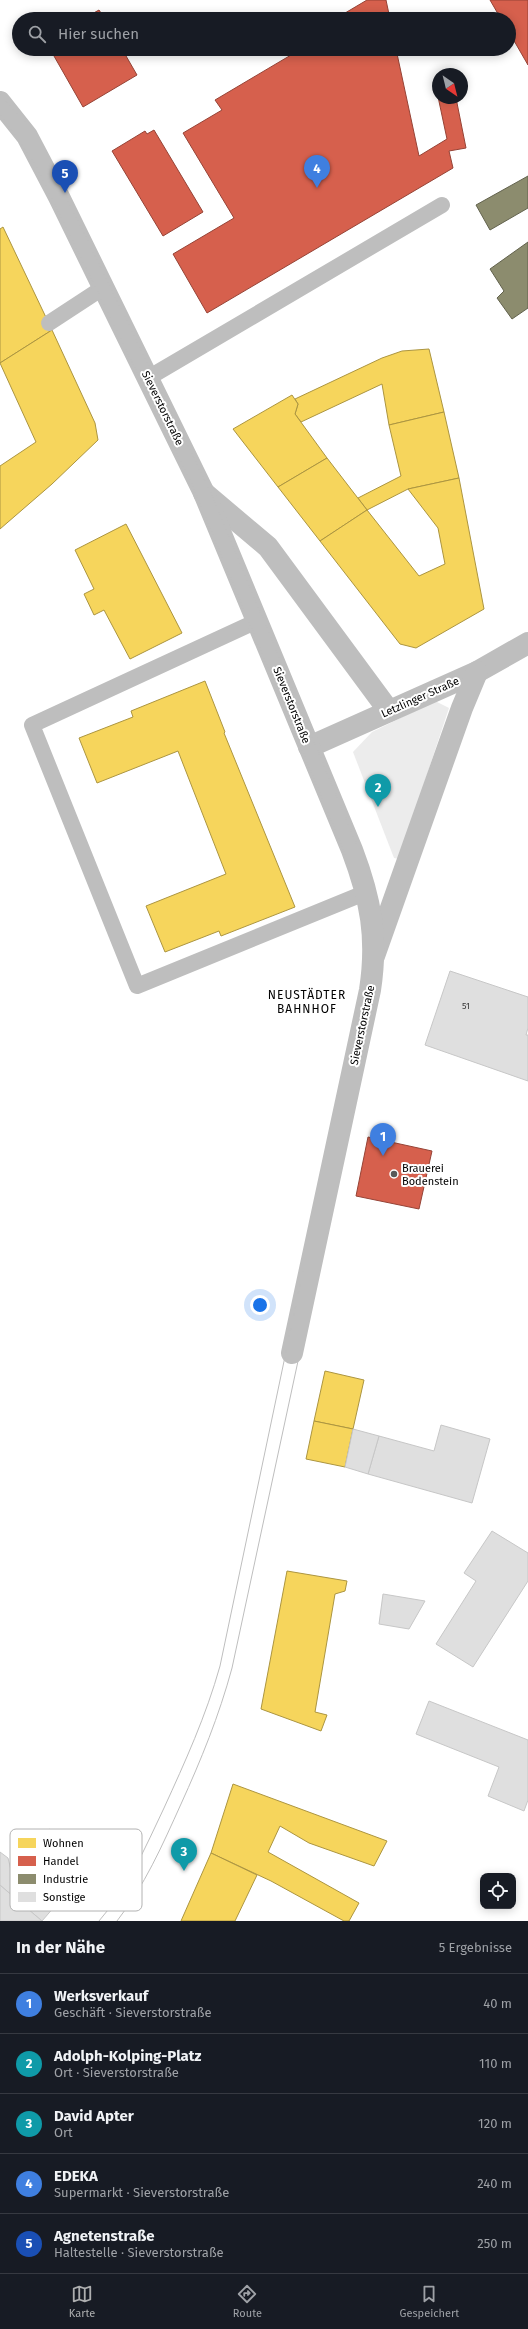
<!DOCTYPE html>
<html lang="de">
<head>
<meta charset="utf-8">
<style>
  :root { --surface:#171b24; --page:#242831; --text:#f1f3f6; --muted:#9ea1a6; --line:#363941; --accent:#adaeaf }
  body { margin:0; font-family:"Fira Sans",sans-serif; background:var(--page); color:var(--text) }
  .controls { position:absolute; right:12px; bottom:12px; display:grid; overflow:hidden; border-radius:8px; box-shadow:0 2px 10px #0003 }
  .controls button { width:36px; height:36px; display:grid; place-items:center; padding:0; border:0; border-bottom:1px solid var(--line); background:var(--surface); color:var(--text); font:20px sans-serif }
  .compass { position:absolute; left:432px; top:68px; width:36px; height:36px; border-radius:50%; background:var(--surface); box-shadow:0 2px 10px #0003; rotate:145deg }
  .you { position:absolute; left:260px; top:1305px; width:14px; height:14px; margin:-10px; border:3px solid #fff; border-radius:50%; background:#1a73e8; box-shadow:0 0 0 6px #1a73e833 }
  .badge { display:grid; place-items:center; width:26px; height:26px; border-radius:50%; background:var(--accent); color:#fff; font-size:13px; font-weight:700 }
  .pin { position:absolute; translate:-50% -33px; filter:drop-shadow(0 1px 2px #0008) }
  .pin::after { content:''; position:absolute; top:21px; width:14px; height:12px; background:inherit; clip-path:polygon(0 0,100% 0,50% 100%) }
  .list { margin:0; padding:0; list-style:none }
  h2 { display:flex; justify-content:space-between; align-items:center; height:52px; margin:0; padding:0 16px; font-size:17px }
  h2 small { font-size:13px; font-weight:400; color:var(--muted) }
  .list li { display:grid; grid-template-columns:26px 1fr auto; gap:12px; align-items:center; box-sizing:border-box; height:60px; padding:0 16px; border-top:1px solid var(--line) }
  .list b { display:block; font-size:15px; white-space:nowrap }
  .list p { margin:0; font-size:13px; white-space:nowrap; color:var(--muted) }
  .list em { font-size:13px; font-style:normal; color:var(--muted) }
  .icon { flex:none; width:22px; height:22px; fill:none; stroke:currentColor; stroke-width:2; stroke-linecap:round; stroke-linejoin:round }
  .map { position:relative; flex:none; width:528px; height:1921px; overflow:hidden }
  .search { position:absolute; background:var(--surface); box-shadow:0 2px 10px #0003; left:12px; right:12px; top:12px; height:44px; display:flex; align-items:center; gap:10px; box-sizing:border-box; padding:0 14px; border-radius:22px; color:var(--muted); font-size:15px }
  .sheet { height:352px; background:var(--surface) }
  nav { display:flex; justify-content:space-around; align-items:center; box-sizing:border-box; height:56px; border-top:1px solid var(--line); background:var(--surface); font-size:11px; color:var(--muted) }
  nav a { display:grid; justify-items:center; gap:2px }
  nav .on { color:var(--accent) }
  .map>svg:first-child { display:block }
</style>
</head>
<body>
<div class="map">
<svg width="528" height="1921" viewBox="0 0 528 1921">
  <rect width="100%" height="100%" fill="#fff"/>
  <!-- green -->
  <path fill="#ececec" d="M435,701l14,7 -50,151 -5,-1 -41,-106 19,-20z"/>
  <!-- homes -->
  <g fill="#f6d55c" stroke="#ac9540">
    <path d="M3,227l49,103 -52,33v-134z"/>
    <path d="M52,330l43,93 3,17 -46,44 -52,45v-63l36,-24 -36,-79z"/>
    <path d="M429,349l15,63 -55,13 -7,-41 -81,38 -6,-8 3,-10 -3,-5 87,-41 20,-7z"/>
    <path d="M292,395l6,9 -3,10 32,44 -49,29 -45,-58z"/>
    <path d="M444,412l15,66 -51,11 -41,21 -9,-12 43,-22 -12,-51z"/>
    <path d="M327,458l40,52 -47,31 -42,-54z"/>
    <path d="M459,478l25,131 -68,39 -16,-4 -80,-103 47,-31 52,66 26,-12 -7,-36 -30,-39z"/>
    <path d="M126,524l56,109 -52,26 -26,-49 -10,5 -10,-21 10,-5 -19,-39z"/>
    <path d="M205,681l20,51 -1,1 71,174 -74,29 -2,-5 -54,21 -19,-46 80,-32 -48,-123 -81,32 -18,-45 54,-21 -2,-6z"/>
    <path d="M325,1371l39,9 -11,49 -39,-8z"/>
    <path d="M314,1421l39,8 -8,38 -39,-8z"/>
    <path d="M287,1571l60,10 -2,10 -10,3 -20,118 12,3 -6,16 -60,-22z"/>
    <path d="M233,1784l154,57 -13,25 -65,-23 -29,-17 -12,26 91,51 -10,18h-5l-73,-40 -60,-28z"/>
    <path d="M211,1853l46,22 -22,46h-54z"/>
  </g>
  <!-- shops -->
  <g fill="#d6604d" stroke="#964336">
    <path d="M367,0h19l4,19h-55z"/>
    <path d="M490,0h38v65l-19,-33v-13h-8z"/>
    <path d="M99,10l6,9h-22z"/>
    <path d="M50,49h72l15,26 -54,32z"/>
    <path d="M288,49h108l23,107 28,-17 -10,-47 1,-1v7h18l10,50 -17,3 4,17 -246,145 -34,-59 61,-36 -51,-85 39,-23 -7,-10 76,-45z"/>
    <path d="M154,130l49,82 -40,24 -51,-85 33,-20 2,3z"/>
    <path d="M368,1137l64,14 -13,58 -63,-13z"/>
  </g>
  <!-- industry -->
  <g fill="#8c8c6e" stroke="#62624d">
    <path d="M528,176v32l-38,22 -14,-25z"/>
    <path d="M528,242v66l-16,11 -15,-21 7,-7 -14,-22z"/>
  </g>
  <!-- building -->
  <g fill="#dfdfdf" stroke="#c7c7c7">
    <path d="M450,971l78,26v31l-2,7h2v46l-103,-36z"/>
    <path d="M441,1425l49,14 -18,64 -104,-29 11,-38 55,15z"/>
    <path d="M353,1429l26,7 -11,38 -23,-7z"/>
    <path d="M492,1531l36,22v28l-55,86 -37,-23 40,-63 -12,-8z"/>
    <path d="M383,1594l42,7 -16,28 -30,-5z"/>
    <path d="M429,1701l99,39v60l-4,11 -36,-15 11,-29 -83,-33z"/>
    <path d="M49,1829l46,31 -53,61 -42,-36v-33l8,6 3,12 9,-6z"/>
    <path d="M0,1885l1,1 41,35h-42z"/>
  </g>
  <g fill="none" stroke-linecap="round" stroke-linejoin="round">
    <!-- service -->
    <g stroke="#bebebe" stroke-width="16">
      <path d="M49,323l55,-36"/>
      <path d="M148,378l294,-173"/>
      <path d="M257,621l-225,104 105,261 230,-94"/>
    </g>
    <!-- minor -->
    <g stroke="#bebebe" stroke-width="22">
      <path d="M204,493l64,54 121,164"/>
      <path d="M309,747l168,-75 51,-29"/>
      <path d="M374,956l88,-248 15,-36"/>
    </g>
    <!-- tertiary -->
    <path stroke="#bebebe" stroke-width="22" d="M0,102l27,34 32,61 145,296 148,357c19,50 26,88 18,140l-78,363"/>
    <!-- tram -->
    <g stroke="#bebebe" stroke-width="1">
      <path d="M0,95l26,28 31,55 153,313 147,354c22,58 28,95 18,158l-143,665c-13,48 -31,92 -51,136 -19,42 -36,81 -64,117"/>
      <path d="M0,114l34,48 157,320 155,374c18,46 26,84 16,134l-142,676c-14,50 -35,96 -56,142 -19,40 -36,80 -65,113"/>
    </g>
  </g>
  <!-- markers -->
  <circle fill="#595959" stroke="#fff" stroke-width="1.5" cx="394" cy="1174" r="4"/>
  <g text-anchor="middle" stroke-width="4" stroke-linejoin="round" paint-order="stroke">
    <!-- number labels -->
    <g font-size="9" fill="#383838">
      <text x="466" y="1009">51</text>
    </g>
    <!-- street labels -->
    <g font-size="11" fill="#000" stroke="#fff">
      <text transform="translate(163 408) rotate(64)" y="4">Sieverstorstraße</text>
      <text transform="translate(420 697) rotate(-24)" y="4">Letzlinger Straße</text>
      <text transform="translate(292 705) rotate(68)" y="4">Sieverstorstraße</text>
      <text transform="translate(362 1025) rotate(-78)" y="4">Sieverstorstraße</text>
    </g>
    <!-- poi labels -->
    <g font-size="11" fill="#000" stroke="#fff" text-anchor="start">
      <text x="402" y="1172">Brauerei<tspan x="402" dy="13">Bodenstein</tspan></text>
    </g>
    <!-- neighbourhood labels -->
    <g font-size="12" letter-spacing="1" fill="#000" stroke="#fff">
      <text x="307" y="999">NEUSTÄDTER<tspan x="307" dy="14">BAHNHOF</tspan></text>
    </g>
  </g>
  <!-- legend -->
  <rect x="10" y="1829" width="132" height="82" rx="6" fill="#fff" stroke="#b2b2b2" stroke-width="1"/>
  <rect x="18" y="1838" width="18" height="10" fill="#f6d55c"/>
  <rect x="18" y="1856" width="18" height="10" fill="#d6604d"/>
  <rect x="18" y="1874" width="18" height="10" fill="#8c8c6e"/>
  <rect x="18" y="1892" width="18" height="10" fill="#dfdfdf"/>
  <g font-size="11" fill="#000">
    <text x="43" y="1847">Wohnen</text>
    <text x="43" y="1865">Handel</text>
    <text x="43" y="1883">Industrie</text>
    <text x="43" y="1901">Sonstige</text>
  </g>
</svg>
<div class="controls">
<button><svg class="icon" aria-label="locate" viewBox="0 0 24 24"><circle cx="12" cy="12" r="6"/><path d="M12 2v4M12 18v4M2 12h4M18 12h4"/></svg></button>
</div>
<svg class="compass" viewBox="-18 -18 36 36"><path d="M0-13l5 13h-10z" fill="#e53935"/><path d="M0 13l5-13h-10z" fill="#9ea1a6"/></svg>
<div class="you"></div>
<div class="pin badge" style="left:383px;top:1156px;background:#3f7fe0">1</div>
<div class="pin badge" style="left:378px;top:807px;background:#0f9aa8">2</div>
<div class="pin badge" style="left:184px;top:1871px;background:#0f9aa8">3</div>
<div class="pin badge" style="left:317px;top:188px;background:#3f7fe0">4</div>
<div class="pin badge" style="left:65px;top:193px;background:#1a4fb4">5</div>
<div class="search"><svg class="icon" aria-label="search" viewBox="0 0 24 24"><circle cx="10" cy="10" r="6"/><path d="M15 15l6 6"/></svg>Hier suchen</div>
</div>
<section class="sheet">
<h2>In der Nähe<small>5 Ergebnisse</small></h2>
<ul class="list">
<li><span class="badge" style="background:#3f7fe0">1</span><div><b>Werksverkauf</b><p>Geschäft · Sieverstorstraße</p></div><em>40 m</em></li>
<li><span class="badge" style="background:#0f9aa8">2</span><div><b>Adolph-Kolping-Platz</b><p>Ort · Sieverstorstraße</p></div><em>110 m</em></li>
<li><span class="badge" style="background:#0f9aa8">3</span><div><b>David Apter</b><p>Ort</p></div><em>120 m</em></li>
<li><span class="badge" style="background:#3f7fe0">4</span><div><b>EDEKA</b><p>Supermarkt · Sieverstorstraße</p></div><em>240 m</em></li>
<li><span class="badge" style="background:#1a4fb4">5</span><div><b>Agnetenstraße</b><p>Haltestelle · Sieverstorstraße</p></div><em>250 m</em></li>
</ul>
</section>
<nav>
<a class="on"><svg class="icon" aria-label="map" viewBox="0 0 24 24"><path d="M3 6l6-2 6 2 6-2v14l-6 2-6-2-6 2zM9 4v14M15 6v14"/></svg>Karte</a>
<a><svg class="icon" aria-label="directions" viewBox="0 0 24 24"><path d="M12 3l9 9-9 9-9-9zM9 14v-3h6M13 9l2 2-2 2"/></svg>Route</a>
<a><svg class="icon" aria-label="saved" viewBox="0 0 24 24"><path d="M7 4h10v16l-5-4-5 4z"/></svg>Gespeichert</a>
</nav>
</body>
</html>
